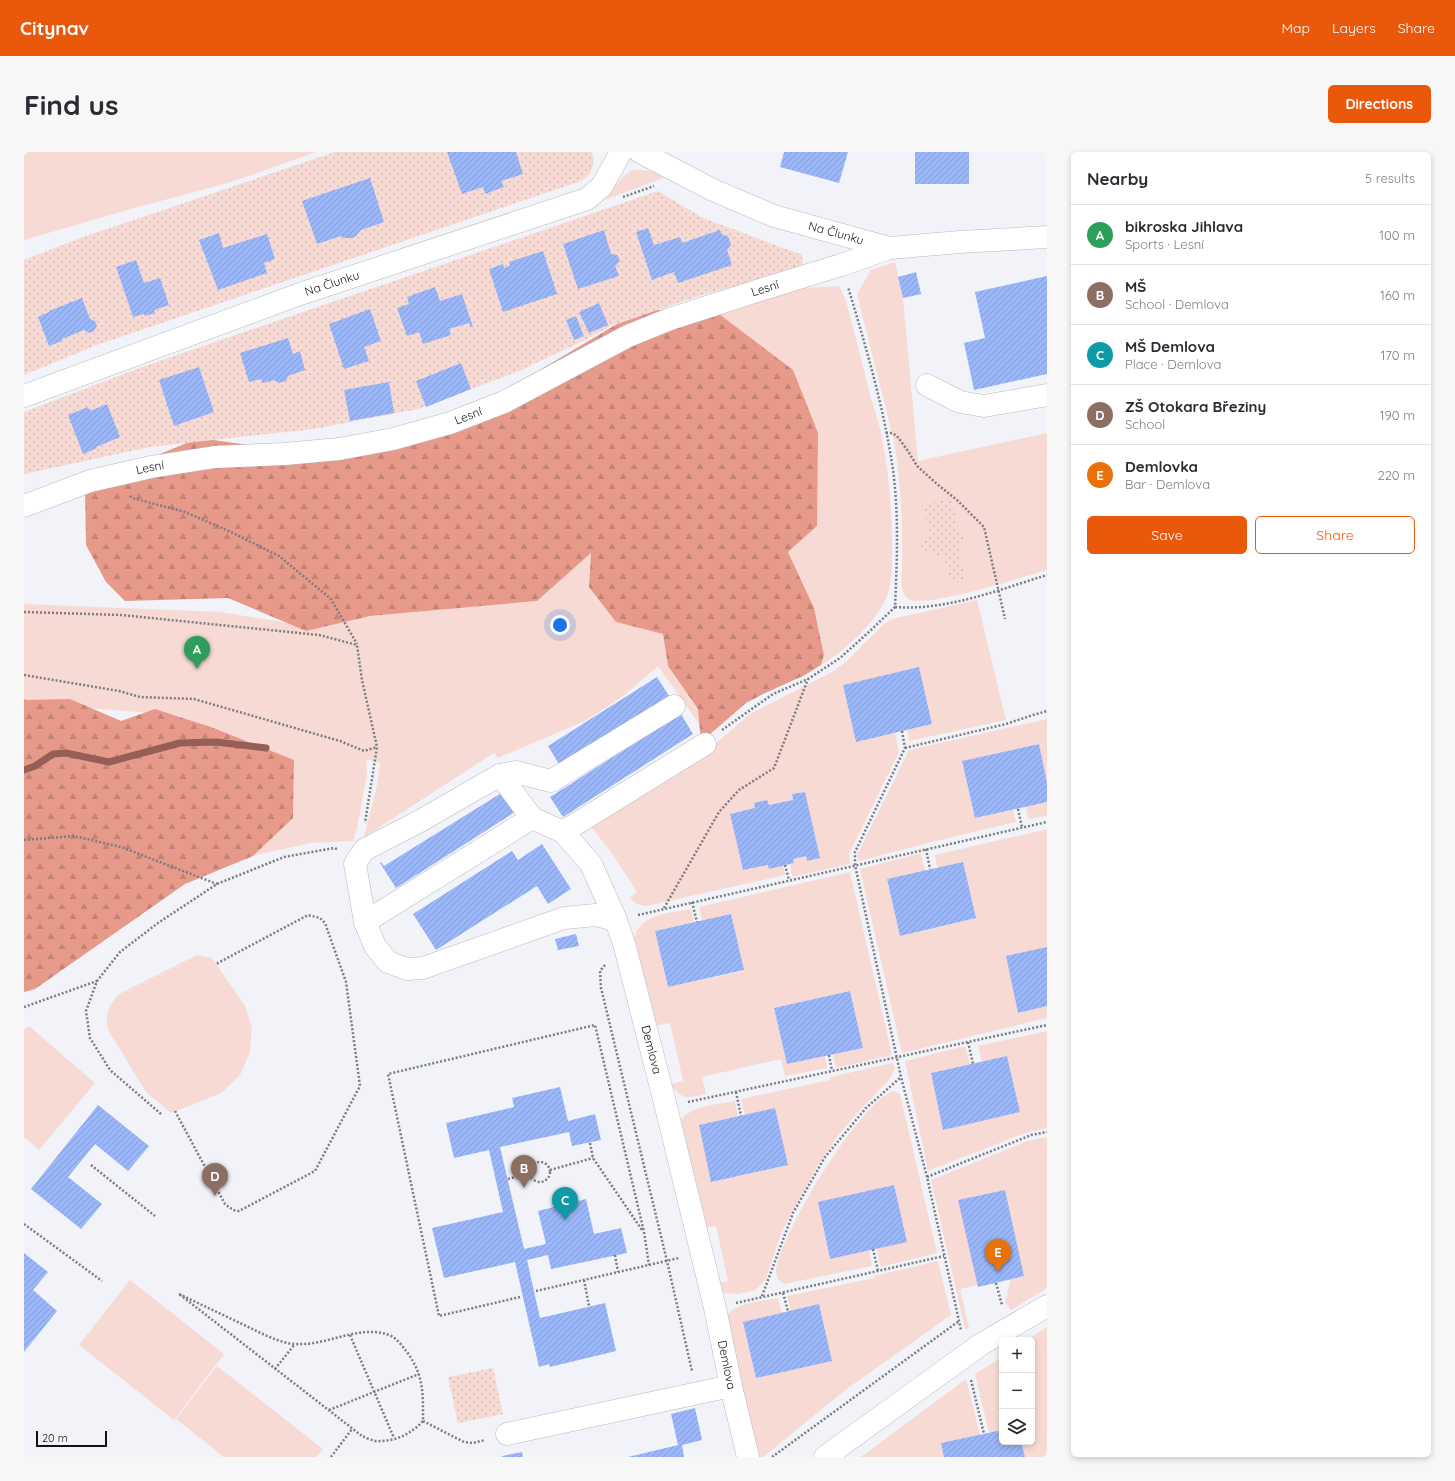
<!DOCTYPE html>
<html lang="en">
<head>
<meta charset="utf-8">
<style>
  :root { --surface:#fff; --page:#f7f7f7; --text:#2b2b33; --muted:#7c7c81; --line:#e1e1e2; --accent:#ea580c }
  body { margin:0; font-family:Quicksand,sans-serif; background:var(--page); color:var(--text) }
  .controls { position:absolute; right:12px; bottom:12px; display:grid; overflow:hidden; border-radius:6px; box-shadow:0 2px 6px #0003 }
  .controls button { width:36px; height:36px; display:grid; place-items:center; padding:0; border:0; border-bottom:1px solid var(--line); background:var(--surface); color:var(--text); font:20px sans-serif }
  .scale { position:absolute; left:12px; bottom:10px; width:71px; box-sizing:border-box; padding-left:4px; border:2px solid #111213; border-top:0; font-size:11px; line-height:14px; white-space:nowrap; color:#111213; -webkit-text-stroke:3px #f1f3f9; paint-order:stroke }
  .you { position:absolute; left:536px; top:473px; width:14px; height:14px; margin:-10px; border:3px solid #fff; border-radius:50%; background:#1a73e8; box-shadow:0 0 0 6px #1a73e833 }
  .badge { display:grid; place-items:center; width:26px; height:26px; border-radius:50%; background:var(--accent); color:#fff; font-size:13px; font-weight:700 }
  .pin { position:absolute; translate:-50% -33px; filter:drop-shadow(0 1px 2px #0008) }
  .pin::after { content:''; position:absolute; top:21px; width:14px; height:12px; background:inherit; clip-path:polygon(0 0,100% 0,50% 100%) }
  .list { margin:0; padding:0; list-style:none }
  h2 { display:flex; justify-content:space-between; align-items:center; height:52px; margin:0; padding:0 16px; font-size:17px }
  h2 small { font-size:13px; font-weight:400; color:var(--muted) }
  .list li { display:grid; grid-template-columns:26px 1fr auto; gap:12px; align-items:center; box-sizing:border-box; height:60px; padding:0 16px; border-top:1px solid var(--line) }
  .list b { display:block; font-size:15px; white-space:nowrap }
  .list p { margin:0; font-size:13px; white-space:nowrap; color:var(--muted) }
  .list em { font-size:13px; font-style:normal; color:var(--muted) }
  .actions { display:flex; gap:8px; padding:12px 16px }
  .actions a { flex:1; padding:9px 0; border:1px solid var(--accent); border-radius:6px; text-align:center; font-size:14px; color:var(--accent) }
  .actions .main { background:var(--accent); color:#fff }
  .icon { flex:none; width:22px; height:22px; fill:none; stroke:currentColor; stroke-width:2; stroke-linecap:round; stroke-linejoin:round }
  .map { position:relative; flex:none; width:1023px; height:1305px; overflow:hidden; border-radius:6px }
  header { display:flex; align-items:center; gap:24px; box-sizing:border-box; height:56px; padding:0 20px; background:var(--accent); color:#fff }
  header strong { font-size:19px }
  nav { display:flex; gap:22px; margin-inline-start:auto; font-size:14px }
  .intro { display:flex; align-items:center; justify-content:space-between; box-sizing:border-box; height:96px; padding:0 24px }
  h1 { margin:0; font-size:28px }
  .button { padding:10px 18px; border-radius:6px; background:var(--accent); color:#fff; font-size:14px; font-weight:700 }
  main { display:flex; gap:24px; padding:0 24px }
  aside { flex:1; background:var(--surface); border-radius:6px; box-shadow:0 2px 6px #0003 }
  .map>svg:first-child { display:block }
</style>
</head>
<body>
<header>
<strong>Citynav</strong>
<nav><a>Map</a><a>Layers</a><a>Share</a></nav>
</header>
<div class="intro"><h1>Find us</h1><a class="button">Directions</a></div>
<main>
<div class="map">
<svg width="1023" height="1305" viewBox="0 0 1023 1305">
  <defs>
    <pattern id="forest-firs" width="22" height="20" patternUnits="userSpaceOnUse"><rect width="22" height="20" fill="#e7998a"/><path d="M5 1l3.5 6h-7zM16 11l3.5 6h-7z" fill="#c58376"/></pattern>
    <pattern id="park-dots" width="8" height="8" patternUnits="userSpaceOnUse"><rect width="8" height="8" fill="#f7dad4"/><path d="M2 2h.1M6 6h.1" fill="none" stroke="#d3bab5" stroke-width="1.8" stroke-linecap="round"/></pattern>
    <pattern id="building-hatch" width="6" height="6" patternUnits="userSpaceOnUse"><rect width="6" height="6" fill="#9bb7f7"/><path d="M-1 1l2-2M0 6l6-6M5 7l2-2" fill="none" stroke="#849cd3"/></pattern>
  </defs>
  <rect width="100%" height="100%" fill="#f1f3f9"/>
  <!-- grass -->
  <g fill="#f7dad4">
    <path d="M0,0h292l-85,30 -100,27 -107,31z"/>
    <path d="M610,18c10,0 22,0 29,8l-58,22c8,-9 16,-26 29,-30z"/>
    <path d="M871,110l8,36 15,163 129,-28v137c-21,6 -124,39 -138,29 -9,-6 -8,-19 -7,-28 1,-44 -1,-87 -8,-130l-37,-147 14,-24z"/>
    <path d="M815,134l6,12c9,32 17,65 25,97 4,13 8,25 11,38 7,35 11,72 11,108 0,17 1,36 -4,52 -9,27 -43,58 -67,72l3,-10 -10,-47 -26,-56 29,-26 -106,-218 63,-18z"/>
    <path d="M567,400l25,70 47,12 5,32 30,43 2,16 -42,-59 -36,31 -37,24 -87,37 -4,-5 -130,84 13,-52 3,-22 -14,-4 1,14 -10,55 -4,13 -43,2 -57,13 40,-38 1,-58 -83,-33 -35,-12 -152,-12v-99l196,8 100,16 50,-12 167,-15z"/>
    <path d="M953,448l29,120 -97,21 -2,-11 25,-6 -13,-56 -76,17 13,56 39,-8 4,19 -50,102 1,10 -58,13 -2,-13 4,-1 -1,-4 13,-3 1,5 13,-3 -16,-66 -12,2 1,6 -63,14 13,56 25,-5 1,4 14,-4 2,10 -139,31 -9,-2 -7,-6 7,-6 -24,-37 -23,-30 117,-74 43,-37 84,-43 15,-12 36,-36 7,-4z"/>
    <path d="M1023,567v64l-9,-39 -76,18 13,56 38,-8 3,12 -88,21 -69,18 -2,-6 52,-105z"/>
    <path d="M1023,650v14l-19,3 -2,-12z"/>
    <path d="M1023,677v118l-41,9 12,57 29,-7v12l-145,35 -42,-184 61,-16 4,18 -38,8 13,57 76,-18 -13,-56 -26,6 -2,-13z"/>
    <path d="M826,720l42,183 -56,13 -3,-14 30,-6 -13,-57 -76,17 13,56 38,-8 2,12 -42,8 -4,-17 -79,18 4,17c-17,4 -25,7 -35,-10l12,-3 -13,-58 -17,3 -19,-86c3,-26 37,-27 57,-31l3,13 -39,9 13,56 76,-16 -13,-56 -29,6 -3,-14z"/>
    <path d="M173,803l15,3 33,48 7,21 -2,25 -10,23 -19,18 -50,20 -25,-21 -38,-62c-3,-17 0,-23 11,-36z"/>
    <path d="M5,874l66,57 -56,67 -15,-13v-108z"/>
    <path d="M1023,879v97l-22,5 -97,38 -23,-110 60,-15 5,18 -39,9 13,56 76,-17 -13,-56 -25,6 -4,-16z"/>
    <path d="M869,911l2,6 -6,11 -31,32 -21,25 -20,30 -35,64 -16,48 -10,11 -19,4 -12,-1 -5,-2 -9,-6 17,-4 -12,-55 -18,3 -18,-108c12,-16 36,-16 55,-20l3,15 -39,10 13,56 75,-17 -42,-50 -4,-16 89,-19v-3z"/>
    <path d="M870,939l6,3 37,159 -57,14 -3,-18 17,-64 -76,18 12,56 39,-9 3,16 -88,18c-4,-3 -8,-6 -8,-12 2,-34 85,-173 118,-181z"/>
    <path d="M1023,985v151l-36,22 -6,-7 6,-24 13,-3 -19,-86 -46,10 19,85 -18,4 9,39 -4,1 -34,-149 96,-39z"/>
    <path d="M914,1109l13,54 -103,73 -85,69h-13l-26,-140c13,-15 36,-15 54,-19l4,15 -39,9 13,56 76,-17 -13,-57 -28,7 -4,-15 88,-18 -1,-2z"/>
    <path d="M106,1128l94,74 -50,66 -95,-75z"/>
    <path d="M1023,1175v130h-22l-4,-15h11v-102h-5z"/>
    <path d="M978,1205v73l-13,3 -14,-59z"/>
    <path d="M193,1214l106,83 -7,8h-92l-48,-38z"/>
    <path d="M942,1227l14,56 -38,8 2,14h-83z"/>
  </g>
  <!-- forest -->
  <g fill="url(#forest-firs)">
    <path d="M687,156l82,62 25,63 -1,93 -29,26 26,56 10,47 -3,10 -16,10 -42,19 -17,9 -45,39 -3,-33 -30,-43 -5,-32 -47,-12 -27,-35 2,-34 -54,48 -167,15 -64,15 -78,-33 -103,3 -19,-19 -20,-37 -1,-54 9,-10 105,-43 85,12 135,-23 94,-41 104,-62 40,-14z"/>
    <path d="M0,547l2,1 44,-1 51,22 34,-12 56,18 83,33 -1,58 -40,38 -68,28 -150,105 -11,3z"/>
  </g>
  <!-- park -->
  <g fill="url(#park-dots)">
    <path d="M311,0h257c4,13 0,22 -11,29l-484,164 -73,30v-115l59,-23z"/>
    <path d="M634,39l45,27 99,37 1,13 -101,27 -87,29 -28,15 -68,32 -101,38 -104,20 -164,18 -126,27v-62l118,-45z"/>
    <path d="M927,346l8,34 4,1 3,4 -1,5 -4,3 3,5 -6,1 8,29 -15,3 -7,-26 -10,1 -3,-5 -7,1 -4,-13 7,-1v-6l3,-2 -8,-27z"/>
    <path d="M469,1216l10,46 -45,9 -10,-46z"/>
  </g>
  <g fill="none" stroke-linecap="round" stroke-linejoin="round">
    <!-- stream -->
    <path stroke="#955f56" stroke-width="7" d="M0,618l11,-4 18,-12 13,-1 43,9 71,-19 36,-1 50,6"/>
  </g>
  <!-- building -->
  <g fill="url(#building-hatch)">
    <path d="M423,0h69l7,22 -22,7 3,6 -19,7 -2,-7 -21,7z"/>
    <path d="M760,0h64l-9,31 -59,-16z"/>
    <rect x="891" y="0" width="54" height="32"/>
    <path d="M346,26l14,44 -23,8 -5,6 -4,2h-8l-3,-2 -24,8 -15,-43z"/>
    <path d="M624,76l6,17 26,-8 2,6 38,-13 2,5 6,1 3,9 -4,5 5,15 -54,18 -4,-11 -22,8 -16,-48z"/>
    <path d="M580,78l7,24 6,1 3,6 -5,5 4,10 -41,13 -15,-45z"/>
    <path d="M195,81l4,15 44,-14 8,25 -11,4 3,10 -49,17 -19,-50z"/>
    <path d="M519,99l14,43 -54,18 -14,-43 14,-5 1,4 6,-2 -1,-4z"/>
    <path d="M112,108l8,23 16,-5 9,27 -15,5 1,3 -10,3 -1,-2 -11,3 -17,-50z"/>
    <path d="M892,120l5,22 -18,4 -5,-21z"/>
    <path d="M1023,124v98l-73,16 -10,-47 21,-5 -10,-46z"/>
    <path d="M411,135l5,14 22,-7 11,33h-2l-2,-4 -20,6 2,6 -28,9 -4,-12 -12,4 -10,-28 12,-4 -2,-7z"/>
    <path d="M58,146l8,21 5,2 2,5 -3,5 -5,2 -5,-3 -22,9v2l-13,5 -11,-29 11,-5v-1z"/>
    <path d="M575,151l9,22 -19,8 -10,-21z"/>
    <path d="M346,157l11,32 -17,6 5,14 -25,8 -15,-45z"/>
    <path d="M552,164l8,20 -10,4 -8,-20z"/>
    <path d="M264,186l5,16 7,-3 5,19 -17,6 -2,5 -8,2 -4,-3 -11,3 -2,-4 -12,3 -9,-29z"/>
    <path d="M437,211l10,26 -45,18 -10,-26z"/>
    <path d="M175,215l15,45 -40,14 -15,-46z"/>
    <path d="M365,230l5,31 -44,8 -6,-31z"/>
    <path d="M83,252l13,33 -24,10 1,1 -14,6 -15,-39 20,-8 2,4z"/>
    <path d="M895,515l13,57 -76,18 -13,-57z"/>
    <path d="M633,525l12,19 -109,70 -12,-20z"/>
    <path d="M657,562l12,20 -130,83 -13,-20z"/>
    <path d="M1015,592l8,39v19l-72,16 -13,-57z"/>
    <path d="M479,640l12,20 -119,76 -16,-25 1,-1 3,4z"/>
    <path d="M781,640l15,66 -13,3 -1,-5 -13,3 1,4 -25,6 -1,-4 -25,5 -13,-56 25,-6 -1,-5 13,-3 2,5 24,-5 -1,-6z"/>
    <path d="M518,692l29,45 -23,15 -11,-18 -101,64 -23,-36 99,-63 6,9z"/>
    <path d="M939,710l13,56 -76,18 -13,-57z"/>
    <path d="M707,762l13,56 -76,17 -13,-56z"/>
    <path d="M552,782l3,12 -21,4 -3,-11z"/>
    <path d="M1023,795v59l-29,7 -12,-57z"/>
    <path d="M826,839l13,57 -76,16 -13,-56z"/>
    <path d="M983,904l13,56 -77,18 -12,-57z"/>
    <path d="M536,935l8,34 27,-7 6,26 -29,6 -3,-14 -69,15 24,102 22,-5 -8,-33 48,-12 8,35 27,-6 6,25 -76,16 -3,-14 -21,5 13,58 65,-15 11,48 -66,16 -1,-3 -10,3 -24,-105 -71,16 -12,-50 71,-16 -14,-62 -35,8 -8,-35 68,-16 -2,-9z"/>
    <path d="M74,953l51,41 -21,25 -33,-27 -27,33 34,27 -21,25 -50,-40z"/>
    <path d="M751,956l13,57 -77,17 -12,-57z"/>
    <path d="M870,1033l13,57 -77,17 -12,-57z"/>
    <path d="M981,1038l19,86 -46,11 -20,-87z"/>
    <path d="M0,1101l24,19 -15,18 24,21 -33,41z"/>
    <path d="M795,1152l13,57 -76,17 -13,-56z"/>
    <path d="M671,1256l7,32 -20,5 2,12h-56l50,-12 -7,-31z"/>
    <path d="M978,1278v12h19l4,15h-81l-3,-14z"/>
    <path d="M498,1300l1,5h-21v-1z"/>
  </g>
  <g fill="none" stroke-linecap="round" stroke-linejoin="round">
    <!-- minor casing -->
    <g stroke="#b7b9bf" stroke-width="23">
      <g id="minor">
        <path id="s1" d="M616,0l73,38 61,26 116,32 70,-6 87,-5"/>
        <path d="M903,233l33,17 24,4 63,-11"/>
        <path id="s2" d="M0,244l276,-102 287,-95 15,-13 19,-34"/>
        <path id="s3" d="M0,354l66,-25 61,-14 64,-10 69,-3 55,-5 54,-10 57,-16 54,-21 124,-66 42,-17 90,-29 81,-25 49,-17"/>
        <path id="s4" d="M476,623l32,43 31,14 28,32 25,56 9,27 41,160 49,201 16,78 17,71"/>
        <path d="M539,680l142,-88"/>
        <path d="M592,768l-20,-5 -32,3 -141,50 -16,1 -19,-7 -13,-16 -10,-24 -10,-58 9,-14 56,-29 80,-46 16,-3 35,9 123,-75"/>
        <path d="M341,770l167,-104"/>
        <path d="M483,1282l224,-48"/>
        <path d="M801,1305l155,-112 67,-39"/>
      </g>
    </g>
    <!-- path -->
    <g stroke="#7b7c80" stroke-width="2.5" stroke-dasharray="2 2" stroke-linecap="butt">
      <path d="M599,45l31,-11"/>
      <path d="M862,281h6l5,3 11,15 9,15 20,18 20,16 27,27 21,92"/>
      <path d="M106,344l2,2 53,14 46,20 48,24 52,43 26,45"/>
      <path d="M871,455c51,4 103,-17 152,-32"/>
      <path d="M0,460l97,3 198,20 38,10 5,35 15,67 -12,76"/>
      <path d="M0,523l95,16 21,6 54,2 146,42 24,10 13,-4"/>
      <path d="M698,578l51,-36 35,-15 32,-21 30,-27 25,-24c2,-46 4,-92 -2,-137 -9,-62 -27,-123 -45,-183"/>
      <path d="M878,579l3,17 -50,104v13l46,212 26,100 34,153"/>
      <path d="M881,596l101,-24 27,-9 14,-4"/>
      <path d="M994,657l4,18"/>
      <path d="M0,688l50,-4 47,11 96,37"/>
      <path d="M902,697l4,20"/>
      <path d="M761,713l4,15"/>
      <path d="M668,750l5,20"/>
      <path d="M640,756l55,-96 20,-22 35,-22 34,-89"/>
      <path d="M614,763l409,-93"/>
      <path d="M581,813l-5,6 1,17 66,273 25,110"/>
      <path d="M0,855l73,-26"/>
      <path d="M944,890l5,22"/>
      <path d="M805,903l3,16"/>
      <path d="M712,940l5,24"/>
      <path d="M664,950l359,-77"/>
      <path d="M151,959l50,93 8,6 6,1 76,-40 45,-85 -14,-104 -21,-59 -5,-5 -12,-3 -92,49"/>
      <path d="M137,962l-51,-44 -20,-32 -4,-27 11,-30 23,-29 38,-29 59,-39 67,-27 50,-9 3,1"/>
      <path d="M566,991l3,15 49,72"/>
      <circle cx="516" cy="1020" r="10"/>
      <path d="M67,1013l64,51"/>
      <path d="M526,1018l43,-12"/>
      <path d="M903,1025l104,-42 16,-3"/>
      <path d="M484,1027l23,-6"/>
      <path d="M0,1072l78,57"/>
      <path d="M849,1097l5,22"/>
      <path d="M591,1103l3,17"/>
      <path d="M560,1128l5,26"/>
      <path d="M972,1131l6,22"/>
      <path d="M512,1139l143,-33"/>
      <path d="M759,1141l5,18"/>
      <path d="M155,1142c21,10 42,20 63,30 15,7 29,15 45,19 35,7 70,-20 102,-8 8,3 13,11 18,17 17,24 16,41 16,69 -11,12 -26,20 -43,20 -6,1 -13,-3 -18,-5z"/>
      <path d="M738,1144l31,-83 32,-56 41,-49 35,-31"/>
      <path d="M496,1145l-81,19 -51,-242 207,-49 49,207 5,33"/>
      <path d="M712,1151l208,-47"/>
      <path d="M326,1183l44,103"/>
      <path d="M251,1217l20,-25"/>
      <path d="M947,1228l13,54"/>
      <path d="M305,1258l90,-36"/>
      <path d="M399,1269l41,21 9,1 12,-3"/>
      <path d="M307,1305l21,-28"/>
      <path d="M748,1305l187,-136"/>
    </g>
    <!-- minor -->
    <use href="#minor" stroke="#fff" stroke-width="22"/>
  </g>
  <g text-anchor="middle" stroke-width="3.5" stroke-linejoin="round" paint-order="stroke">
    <!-- street labels -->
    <g font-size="12" fill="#111213" stroke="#f1f3f9">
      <text dy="4" stroke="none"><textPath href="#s1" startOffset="213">Na Člunku</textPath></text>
      <text dy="4" stroke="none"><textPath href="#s2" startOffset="328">Na Člunku</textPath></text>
      <text dy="4" stroke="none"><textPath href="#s3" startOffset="780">Lesní</textPath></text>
      <text dy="4" stroke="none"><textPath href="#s3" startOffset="456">Lesní</textPath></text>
      <text dy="4" stroke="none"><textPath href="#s3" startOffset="132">Lesní</textPath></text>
      <text dy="4" stroke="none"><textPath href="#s4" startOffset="326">Demlova</textPath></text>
      <text dy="4" stroke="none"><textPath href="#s4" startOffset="650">Demlova</textPath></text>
    </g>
  </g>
</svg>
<div class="controls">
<button>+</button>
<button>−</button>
<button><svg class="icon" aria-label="layers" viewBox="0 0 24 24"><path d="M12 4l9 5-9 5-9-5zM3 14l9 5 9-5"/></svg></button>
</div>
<div class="scale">20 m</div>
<div class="you"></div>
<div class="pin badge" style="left:173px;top:517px;background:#2e9e5b">A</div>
<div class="pin badge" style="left:500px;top:1036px;background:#8d6e63">B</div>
<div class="pin badge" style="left:541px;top:1068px;background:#0f9aa8">C</div>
<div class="pin badge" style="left:191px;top:1044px;background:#8d6e63">D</div>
<div class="pin badge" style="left:974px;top:1120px;background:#e8710a">E</div>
</div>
<aside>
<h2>Nearby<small>5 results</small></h2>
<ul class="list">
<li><span class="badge" style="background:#2e9e5b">A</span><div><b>bikroska Jihlava</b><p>Sports · Lesní</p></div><em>100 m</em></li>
<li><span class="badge" style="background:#8d6e63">B</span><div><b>MŠ</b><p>School · Demlova</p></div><em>160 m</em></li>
<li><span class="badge" style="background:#0f9aa8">C</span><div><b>MŠ Demlova</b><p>Place · Demlova</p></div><em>170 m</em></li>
<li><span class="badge" style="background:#8d6e63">D</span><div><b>ZŠ Otokara Březiny</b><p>School</p></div><em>190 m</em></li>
<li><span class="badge" style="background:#e8710a">E</span><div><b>Demlovka</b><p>Bar · Demlova</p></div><em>220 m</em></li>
</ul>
<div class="actions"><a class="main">Save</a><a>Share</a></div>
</aside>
</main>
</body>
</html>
